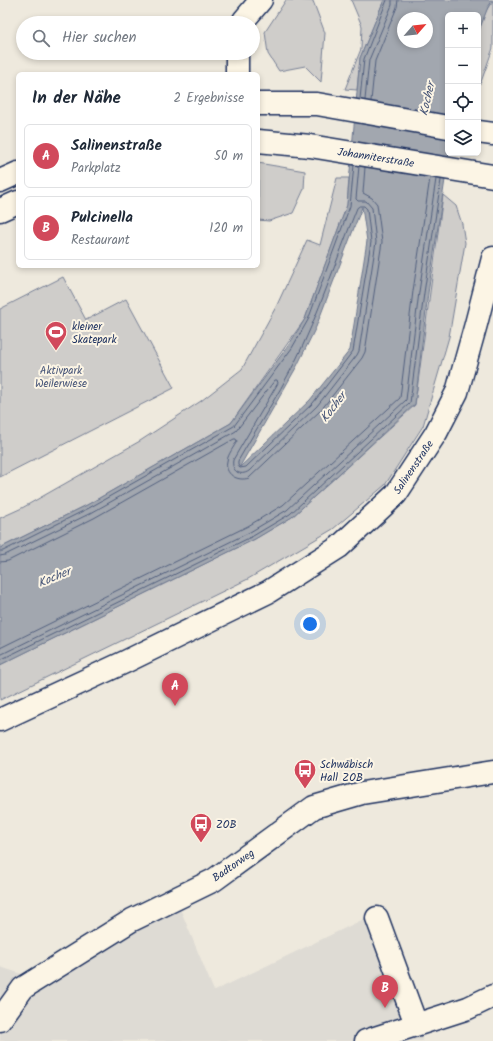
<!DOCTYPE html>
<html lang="de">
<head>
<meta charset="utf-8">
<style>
  :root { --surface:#fff; --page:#f2f2f3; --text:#1f2937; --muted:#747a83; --line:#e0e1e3; --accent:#d1495b }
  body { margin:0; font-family:Kalam,sans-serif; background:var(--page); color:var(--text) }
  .controls { position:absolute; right:12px; top:12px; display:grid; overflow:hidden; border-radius:6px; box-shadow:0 2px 6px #0003 }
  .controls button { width:36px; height:36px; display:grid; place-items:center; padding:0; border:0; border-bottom:1px solid var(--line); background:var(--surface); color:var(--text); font:20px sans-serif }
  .compass { position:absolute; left:397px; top:12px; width:36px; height:36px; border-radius:50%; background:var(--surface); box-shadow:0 2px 6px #0003; rotate:62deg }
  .you { position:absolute; left:310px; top:624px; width:14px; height:14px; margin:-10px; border:3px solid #fff; border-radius:50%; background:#1a73e8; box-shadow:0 0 0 6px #1a73e833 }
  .badge { display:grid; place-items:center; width:26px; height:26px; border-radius:50%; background:var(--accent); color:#fff; font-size:13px; font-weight:700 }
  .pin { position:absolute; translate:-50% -33px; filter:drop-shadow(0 1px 2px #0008) }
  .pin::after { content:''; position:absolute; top:21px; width:14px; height:12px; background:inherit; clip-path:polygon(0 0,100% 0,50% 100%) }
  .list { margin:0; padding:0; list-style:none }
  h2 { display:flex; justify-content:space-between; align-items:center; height:52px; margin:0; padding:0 16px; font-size:17px }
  h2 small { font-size:13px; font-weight:400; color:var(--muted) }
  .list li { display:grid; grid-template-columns:26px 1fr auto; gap:12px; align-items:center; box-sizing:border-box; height:64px; margin:0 8px 8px; padding:0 8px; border:1px solid var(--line); border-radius:6px }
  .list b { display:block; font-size:15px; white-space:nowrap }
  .list p { margin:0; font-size:13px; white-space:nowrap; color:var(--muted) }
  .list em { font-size:13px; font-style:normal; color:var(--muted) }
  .icon { flex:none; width:22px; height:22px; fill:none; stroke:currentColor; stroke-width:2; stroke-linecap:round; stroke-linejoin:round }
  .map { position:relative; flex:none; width:493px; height:1041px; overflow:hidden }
  .search { position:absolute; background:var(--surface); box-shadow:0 2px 6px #0003; left:16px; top:16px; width:244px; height:44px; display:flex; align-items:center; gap:10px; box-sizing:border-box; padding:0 14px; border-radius:22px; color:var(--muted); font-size:15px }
  .panel { position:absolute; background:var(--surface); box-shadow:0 2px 6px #0003; left:16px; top:72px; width:244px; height:196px; border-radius:6px }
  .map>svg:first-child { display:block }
</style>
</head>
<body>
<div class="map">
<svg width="493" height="1041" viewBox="0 0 493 1041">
  <rect width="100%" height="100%" fill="#eee9dd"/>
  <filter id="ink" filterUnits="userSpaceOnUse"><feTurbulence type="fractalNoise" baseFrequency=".025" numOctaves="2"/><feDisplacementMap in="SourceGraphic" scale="8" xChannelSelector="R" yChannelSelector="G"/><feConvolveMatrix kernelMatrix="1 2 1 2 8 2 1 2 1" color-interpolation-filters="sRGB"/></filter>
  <g filter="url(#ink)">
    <!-- built -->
    <path fill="#dedbd4" d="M174,894l40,97 154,-74 55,124h-423v-74l25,8z"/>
    <!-- green -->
    <g fill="#cfcdca" stroke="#757e94">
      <path d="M286,0l27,1 12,32 -4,49 -16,-16 -26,5 -11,-17 -3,-22z"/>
      <path d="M351,0h33l-24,58 -3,32 -12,-1 16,-40 1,-23z"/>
      <path d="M493,1v47l-12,34 -3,4c0,-28 -5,-62 15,-85z"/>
      <path d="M258,163l47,8 -1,18 -11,24 -24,8 -11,-1z"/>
      <path d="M337,178h12l-2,27 -42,114 -74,104 -144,82 -87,43v-30l22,-10 118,-67 61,-40 41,-32 35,-64 30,-65 13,5z"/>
      <path d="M443,195l13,11 6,18 3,19 -16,94 -26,89 -38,59 -52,44 -85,50 -248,121v-35l255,-126 37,-22 123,-112z"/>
      <path d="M63,277l23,43 40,-21 48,89 -174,89v-168z"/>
    </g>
    <!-- water -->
    <path fill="#a2a7af" stroke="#6c778f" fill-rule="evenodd" d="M384,0h109l-5,7 -10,26v-18h-30v138h1l-21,140 -13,111 -123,113 -37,22 -255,126v-117l87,-43 144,-82 57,-77 17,-27 42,-114 13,-147zM403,18h24v24h-24zM362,207l5,34 -17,109 -40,50 -71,68 58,-102 19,-39z"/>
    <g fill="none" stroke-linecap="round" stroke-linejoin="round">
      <!-- shore -->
      <g stroke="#515f7e" stroke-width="1">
        <path d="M360,99l4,-40 23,-59"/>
        <path d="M365,100l4,-40 23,-55v-5"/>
        <path d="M371,101l4,-40 22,-54 1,-7"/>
        <path d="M360,206h4l3,3 4,33 -18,109 -40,52 -67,64 -6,1 -2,-3v-4c18,-32 39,-64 56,-97 25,-50 42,-104 63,-156z"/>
        <path d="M0,551h3l86,-43 145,-82 58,-78 16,-28 42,-114 4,-41"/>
        <path d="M0,556l5,-1 86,-42 145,-82 39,-51h2l1,3 -45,77c-2,11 7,17 16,11l68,-65 40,-51 2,-4 17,-109 -4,-34 -6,-7h-8l-2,-2 3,-33"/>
        <path d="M0,562l8,-1 86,-43 140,-79h2l1,2c-3,6 -9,13 -10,20 -3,13 10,21 22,17l72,-68 41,-52 3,-6 17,-110 -5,-38 -5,-6 -9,-5 2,-26"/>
        <path d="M0,648l248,-122 35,-21 117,-107 13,-107 17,-113"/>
        <path d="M0,655l250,-123 37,-22 119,-110 13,-108 17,-113"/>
        <path d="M0,660l253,-124 37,-22 120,-111 14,-110 17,-113"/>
      </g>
      <!-- minor casing -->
      <g stroke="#1b2f5e" stroke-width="25">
        <g id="minor">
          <path d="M243,23l1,-3 17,-20"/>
          <path d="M237,53v21"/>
          <path d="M0,720l125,-58 143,-70 71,-45 57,-53 40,-61 21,-41 19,-68 17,-66"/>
          <path d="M377,918l39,106"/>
          <path d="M0,1020l23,-32 109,-68 82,-40 100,-73 48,-14 131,-21"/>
          <path d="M366,1041l102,-33 25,-12"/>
        </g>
      </g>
      <!-- major casing -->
      <g stroke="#1b2f5e" stroke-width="25">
        <g id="major">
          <path d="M258,104h59l131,23"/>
          <path d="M478,132l15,2"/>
          <path d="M258,141l52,5 183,30"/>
          <path d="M0,181l18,-8"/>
          <path d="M0,210l18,-8"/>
        </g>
      </g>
      <!-- minor -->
      <use href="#minor" stroke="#fcf5e5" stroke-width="22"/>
      <!-- major -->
      <use href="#major" stroke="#fcf5e5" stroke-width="22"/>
    </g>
  </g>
  <!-- icons -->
  <defs>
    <g id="stadium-pin" transform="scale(1.15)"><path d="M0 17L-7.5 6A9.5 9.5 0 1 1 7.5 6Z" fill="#d1495b" stroke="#fcf5e5"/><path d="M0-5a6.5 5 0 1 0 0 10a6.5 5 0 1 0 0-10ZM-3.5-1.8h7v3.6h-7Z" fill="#fff"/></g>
    <g id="bus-pin" transform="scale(1.15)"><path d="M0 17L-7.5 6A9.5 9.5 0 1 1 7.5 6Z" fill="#d1495b" stroke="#fcf5e5"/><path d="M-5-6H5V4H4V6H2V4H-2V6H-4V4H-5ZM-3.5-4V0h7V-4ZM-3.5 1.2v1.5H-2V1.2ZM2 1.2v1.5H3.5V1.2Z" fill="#fff"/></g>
  </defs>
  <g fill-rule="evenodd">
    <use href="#stadium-pin" x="56" y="332"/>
    <use href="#bus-pin" x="305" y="770"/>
    <use href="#bus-pin" x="201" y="824"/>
  </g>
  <g text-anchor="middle" stroke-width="4" stroke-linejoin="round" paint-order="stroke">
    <!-- street labels -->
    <g font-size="11" fill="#1b2f5e" stroke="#fcf5e5">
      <text transform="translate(376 157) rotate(9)" y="4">Johanniterstraße</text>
      <text transform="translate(413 467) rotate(-56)" y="4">Salinenstraße</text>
      <text transform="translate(233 865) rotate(-35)" y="4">Badtorweg</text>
    </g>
    <!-- poi labels -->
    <g font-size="11" fill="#1b2f5e" stroke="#fcf5e5" text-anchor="start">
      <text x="72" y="330">kleiner<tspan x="72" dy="13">Skatepark</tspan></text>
      <text x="320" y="768">Schwäbisch<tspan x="320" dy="13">Hall ZOB</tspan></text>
      <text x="216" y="828">ZOB</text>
    </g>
    <!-- park labels -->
    <g font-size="11" fill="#485679" stroke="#fcf5e5">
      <text x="61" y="374">Aktivpark<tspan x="61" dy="13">Weilerwiese</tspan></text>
    </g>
    <!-- water labels -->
    <g font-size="12" font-style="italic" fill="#445376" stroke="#fcf5e5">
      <text transform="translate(427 99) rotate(-77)" y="4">Kocher</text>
      <text transform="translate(333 407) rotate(-52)" y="4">Kocher</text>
      <text transform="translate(54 577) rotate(-23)" y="4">Kocher</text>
    </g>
  </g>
</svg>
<div class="controls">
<button>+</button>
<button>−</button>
<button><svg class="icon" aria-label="locate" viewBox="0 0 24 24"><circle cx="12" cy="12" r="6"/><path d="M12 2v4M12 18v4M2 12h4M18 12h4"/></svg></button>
<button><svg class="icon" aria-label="layers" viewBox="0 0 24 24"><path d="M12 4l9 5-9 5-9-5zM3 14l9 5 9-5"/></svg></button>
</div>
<svg class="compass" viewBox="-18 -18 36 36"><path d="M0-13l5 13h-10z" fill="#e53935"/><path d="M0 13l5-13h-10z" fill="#747a83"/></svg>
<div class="you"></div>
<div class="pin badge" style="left:175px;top:706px">A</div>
<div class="pin badge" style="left:385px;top:1008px">B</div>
<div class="search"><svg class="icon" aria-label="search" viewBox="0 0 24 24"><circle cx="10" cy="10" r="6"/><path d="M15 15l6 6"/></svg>Hier suchen</div>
<section class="panel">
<h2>In der Nähe<small>2 Ergebnisse</small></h2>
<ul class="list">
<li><span class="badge">A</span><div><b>Salinenstraße</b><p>Parkplatz</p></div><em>50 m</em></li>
<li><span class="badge">B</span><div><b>Pulcinella</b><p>Restaurant</p></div><em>120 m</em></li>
</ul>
</section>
</div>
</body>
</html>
